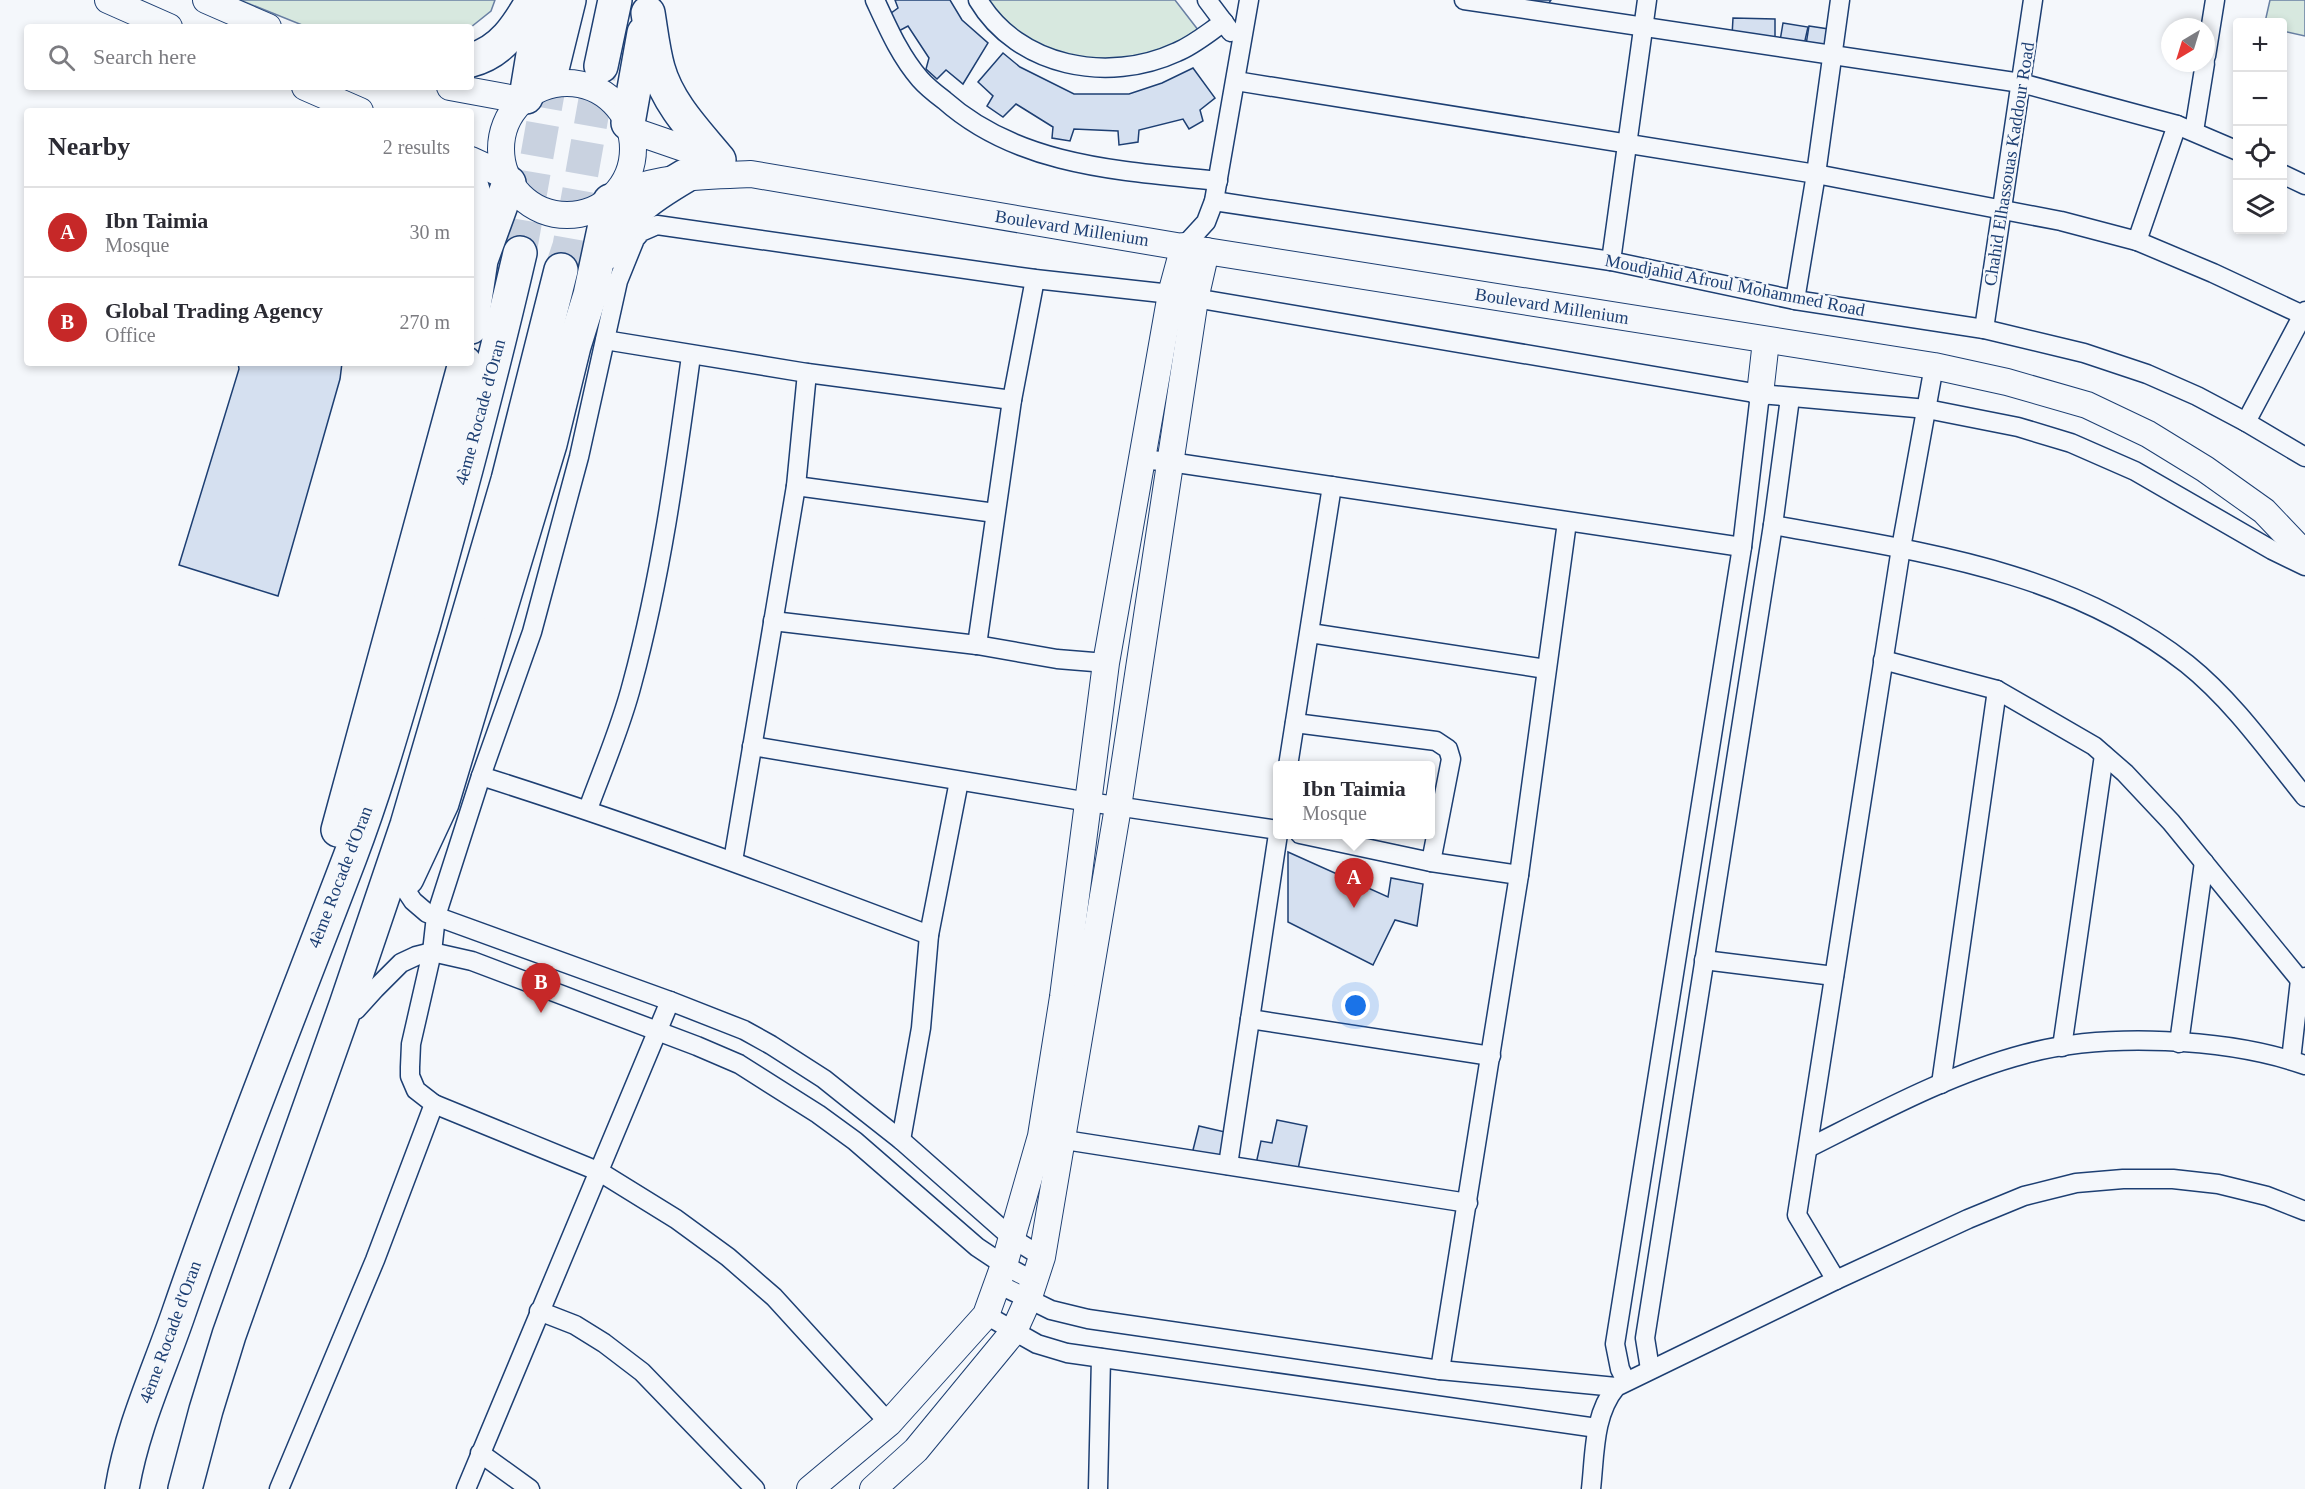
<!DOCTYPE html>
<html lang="en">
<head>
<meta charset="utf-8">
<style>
  :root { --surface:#fff; --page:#f7f7f7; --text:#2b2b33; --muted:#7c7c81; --line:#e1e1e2; --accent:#c62828 }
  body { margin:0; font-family:Georgia,serif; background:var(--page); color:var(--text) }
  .controls { position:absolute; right:18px; top:18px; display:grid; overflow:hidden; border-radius:6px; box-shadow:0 3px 9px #0003 }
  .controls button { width:54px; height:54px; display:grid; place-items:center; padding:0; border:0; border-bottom:2px solid var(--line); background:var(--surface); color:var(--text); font:30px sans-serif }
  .compass { position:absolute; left:2161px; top:18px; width:54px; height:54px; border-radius:50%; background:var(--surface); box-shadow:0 3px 9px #0003; rotate:218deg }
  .you { position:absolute; left:1356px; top:1006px; width:21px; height:21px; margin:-15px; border:4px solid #fff; border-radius:50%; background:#1a73e8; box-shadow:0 0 0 9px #1a73e833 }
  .badge { display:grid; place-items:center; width:39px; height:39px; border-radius:50%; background:var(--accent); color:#fff; font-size:20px; font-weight:700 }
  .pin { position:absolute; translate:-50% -50px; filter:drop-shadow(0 2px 3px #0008) }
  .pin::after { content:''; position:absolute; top:32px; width:21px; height:18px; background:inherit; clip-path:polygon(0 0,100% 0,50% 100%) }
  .popup { position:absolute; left:1273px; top:761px; width:162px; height:78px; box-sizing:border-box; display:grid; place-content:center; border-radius:6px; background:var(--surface); filter:drop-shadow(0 2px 4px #0005); font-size:20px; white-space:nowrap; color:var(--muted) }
  .popup b { font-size:22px; color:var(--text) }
  .popup::after { content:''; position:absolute; left:50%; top:100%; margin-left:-12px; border:12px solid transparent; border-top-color:var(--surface) }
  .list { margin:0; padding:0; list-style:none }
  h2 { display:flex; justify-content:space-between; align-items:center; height:78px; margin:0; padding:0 24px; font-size:26px }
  h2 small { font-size:20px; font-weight:400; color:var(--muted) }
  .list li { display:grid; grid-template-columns:39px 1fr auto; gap:18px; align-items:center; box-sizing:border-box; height:90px; padding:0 24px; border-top:2px solid var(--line) }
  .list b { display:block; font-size:22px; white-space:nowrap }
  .list p { margin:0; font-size:20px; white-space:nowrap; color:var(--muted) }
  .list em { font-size:20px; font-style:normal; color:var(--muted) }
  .icon { flex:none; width:33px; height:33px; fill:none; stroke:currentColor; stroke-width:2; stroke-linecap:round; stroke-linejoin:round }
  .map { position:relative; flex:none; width:2305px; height:1489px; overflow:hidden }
  .search { position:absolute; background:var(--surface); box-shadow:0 3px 9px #0003; left:24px; top:24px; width:450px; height:66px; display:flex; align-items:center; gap:15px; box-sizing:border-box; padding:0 21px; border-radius:6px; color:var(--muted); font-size:22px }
  .panel { position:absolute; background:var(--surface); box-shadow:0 3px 9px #0003; left:24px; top:108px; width:450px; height:258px; border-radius:6px }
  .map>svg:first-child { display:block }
</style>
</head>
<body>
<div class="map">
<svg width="2305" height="1489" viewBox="0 0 2305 1489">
  <rect width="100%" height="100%" fill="#f4f7fb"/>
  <!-- green -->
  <g fill="#d7e8df" stroke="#687fa3" stroke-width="1.5">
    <path d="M240,0h255l-4,11 -20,16h-164z"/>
    <path d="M987,0h188l27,35 -59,24 -67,2 -57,-25z"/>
    <path d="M2270,0h35v36l-22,-5 -1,-9h-17z"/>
  </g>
  <!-- building -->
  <g fill="#d5e0f0" stroke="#1d3f73" stroke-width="1.5">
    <path d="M895,0h55l12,20 26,23 -25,41 -17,-14 -9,9 -11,-10 3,-11 -21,-32 -11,6 -10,-16 11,-8z"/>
    <path d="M1533,0h18l-5,7z"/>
    <path d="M1733,18l42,1v25l-43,-8z"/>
    <path d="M1783,23l25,4 -4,18 -24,-4z"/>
    <path d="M1809,26l26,4 -4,26 -26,-5z"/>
    <path d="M1003,53l17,14 54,27h55l33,-11 31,-15 22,30 -15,12 3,11 -14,8 -6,-10 -44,11 -1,12 -19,3 -1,-14 -44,-2 -4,12 -18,-3 1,-11 -37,-23 -13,13 -16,-11 6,-10 -15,-14z"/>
    <path d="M238,363h104l-2,16 -62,217 -99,-31 60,-196z"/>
    <path d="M1288,852l100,45 3,-19 32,6 -6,42 -22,-6 -22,45 -85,-43z"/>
    <path d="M1277,1120l30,6 -10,48 -41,-10 5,-23 11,2z"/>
    <path d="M1199,1126l39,9 -10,40 -39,-9z"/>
  </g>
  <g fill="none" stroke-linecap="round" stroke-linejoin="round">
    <!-- motorway-tunnel -->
    <g stroke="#c9d2e0" stroke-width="33" stroke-dasharray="33 16" stroke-linecap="butt">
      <path d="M520,253l33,-188"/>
      <path d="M561,270l8,-24 32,-180"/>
    </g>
    <!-- minor casing -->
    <g stroke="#1d3f73" stroke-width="21">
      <g id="minor">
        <path d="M875,0c13,28 25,56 45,79 7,8 16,15 24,21 75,67 179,71 274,81"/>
        <path d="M978,0c40,67 130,84 199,52 17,-7 32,-20 47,-30"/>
        <path d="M1207,0l24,32"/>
        <path d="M1464,0l557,83 156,42 61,26"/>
        <path d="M2206,56l9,-56"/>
        <path d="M1236,81l580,93 245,47 76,20 76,32 92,43"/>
        <path d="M2194,131l11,-68"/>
        <path d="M2282,174l23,11"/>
        <path d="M1214,201l397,60 184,39 189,29 100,24 63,21 50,22 49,26 59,35"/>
        <path d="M2137,241l40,-116"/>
        <path d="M1184,246l22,-24 8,-21 35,-201"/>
        <path d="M1611,261l36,-261"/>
        <path d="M1795,300l21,-126 24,-174"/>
        <path d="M1984,329l49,-329"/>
        <path d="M605,340l202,33 205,27"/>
        <path d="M2246,422l59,-111"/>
        <path d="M1141,459l29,3 572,85"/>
        <path d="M796,486l199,27"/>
        <path d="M1773,525c147,27 293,44 414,139 46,37 81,87 118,133"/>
        <path d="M773,621l204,24 80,14 49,4"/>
        <path d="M1310,633l236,36"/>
        <path d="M977,645l35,-245 23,-121"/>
        <path d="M1883,660l114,30 97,56 31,27 46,49 129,158 5,-3"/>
        <path d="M1295,723l141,18 12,8 3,10 -20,103"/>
        <path d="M752,746l337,56 189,28"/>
        <path d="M1288,766l44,-280"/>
        <path d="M481,776c152,48 300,103 448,159"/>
        <path d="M588,809c15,-41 33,-82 44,-125 29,-107 44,-218 59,-328"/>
        <path d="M1300,834l131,28 88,13"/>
        <path d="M733,861l63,-375 11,-113"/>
        <path d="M403,886l10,15 14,12 243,88 74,29 27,15 53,34 25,20 52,41 111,98 30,19"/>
        <path d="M1704,960l130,16"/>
        <path d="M356,1010l19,-21 26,-26 15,-7 16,-4 40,9 225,85 42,18 79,50 37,27 122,106 27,18 31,17"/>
        <path d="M1250,1019l241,37"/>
        <path d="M2179,1043l25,-181"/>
        <path d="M2062,1047l42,-292"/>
        <path d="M2291,1060l9,-80"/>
        <path d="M1941,1084l56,-394"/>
        <path d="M434,1104l166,68 76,47 52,38 46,40 115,126"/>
        <path d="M1052,1138l416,65"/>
        <path d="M901,1140l20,-112 8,-93 30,-154"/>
        <path d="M1808,1148c70,-35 141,-74 217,-94 80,-22 202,-16 280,11"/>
        <path d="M1228,1165l50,-331"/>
        <path d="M1836,1280l-39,-65 104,-667 33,-182"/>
        <path d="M998,1284l53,26 37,9 352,51 176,17"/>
        <path d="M539,1311l36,14 29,18 38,29 113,117"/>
        <path d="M986,1315l51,29 30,9 530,75"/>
        <path d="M1650,1369l-5,-31 128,-813 17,-127"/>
        <path d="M1440,1370l79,-495 48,-353"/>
        <path d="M1626,1381l-6,-12 -5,-25 127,-797 18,-153"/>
        <path d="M480,1453l50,36"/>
        <path d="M279,1489l96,-229 59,-156 -18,-14 -6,-14v-9l1,-23 21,-92 4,-36 45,-140 51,-144 47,-175 39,-176 17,-42 6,-7 16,-7 378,54 136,15 589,100 167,15 91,18 53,16 64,28 137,79 33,16"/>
        <path d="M466,1489l204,-488"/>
        <path d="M1098,1489l3,-131"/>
        <path d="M1591,1489c4,-35 2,-74 25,-102l220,-107 132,-61 56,-23 52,-13 47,-4h50l45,5 49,12 38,15"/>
      </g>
    </g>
    <!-- secondary casing -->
    <g stroke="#1d3f73" stroke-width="28">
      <g id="secondary">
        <path d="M108,0l61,27"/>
        <path d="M206,0l62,27"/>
        <circle cx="567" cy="149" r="66"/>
        <path d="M305,87l55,24"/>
        <path d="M450,87l71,13"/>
        <path d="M631,130l90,31"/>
        <path d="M471,160l35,16"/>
        <path d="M618,193c48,-17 83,-17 133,-19l455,77 728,115 73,16 80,23 61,29 57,35 59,42 41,43"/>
        <path d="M1760,394l6,-53"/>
        <path d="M810,1489l79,-66 97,-108 18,-50 37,-129 22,-139 43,-334 65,-369 13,-48"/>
        <path d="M873,1489l43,-39 98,-119 14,-31 14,-43 76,-450 77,-508 11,-48"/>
      </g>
    </g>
    <!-- motorway casing -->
    <g stroke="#1d3f73" stroke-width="36">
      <g id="motorway">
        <path d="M648,13c3,18 5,37 10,55 10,36 38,64 61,92"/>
        <path d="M471,60c31,-8 47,-34 62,-60"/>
        <path d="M553,65l16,-65"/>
        <path d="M601,66l14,-66"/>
        <path d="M526,97l16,-97"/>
        <path d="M628,123l16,-90"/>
        <path d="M471,184l8,26 2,37"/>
        <path d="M609,252c18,-41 39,-54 76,-76"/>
        <path d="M471,327l10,-67 28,-77"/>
        <path d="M338,830l127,-467"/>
        <path d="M407,878l35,-75 108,-359 24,-98 16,-51 20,-94"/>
        <path d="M122,1489c10,-61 36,-116 56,-174 53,-154 114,-306 172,-458 29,-76 50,-154 73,-231 35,-124 68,-248 97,-373"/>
        <path d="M185,1489l21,-79 23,-75 117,-330 61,-180 101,-345 53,-210"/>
      </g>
    </g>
    <!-- minor -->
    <use href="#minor" stroke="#f4f7fb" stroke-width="18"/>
    <!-- secondary -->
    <use href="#secondary" stroke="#f4f7fb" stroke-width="26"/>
    <!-- motorway -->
    <use href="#motorway" stroke="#f4f7fb" stroke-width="33"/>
  </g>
  <g text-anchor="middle" stroke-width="4.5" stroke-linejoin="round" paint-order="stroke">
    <!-- street labels -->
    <g font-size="18" fill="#1d3f73" stroke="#f4f7fb">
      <text transform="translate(2009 164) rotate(-81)" y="6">Chahid Elhassouas Kaddour Road</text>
      <text transform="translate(1072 228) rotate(9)" y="6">Boulevard Millenium</text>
      <text transform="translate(1735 285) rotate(11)" y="6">Moudjahid Afroul Mohammed Road</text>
      <text transform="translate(1552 306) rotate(9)" y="6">Boulevard Millenium</text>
      <text transform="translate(480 412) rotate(-75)" y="6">4ème Rocade d'Oran</text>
      <text transform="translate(340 877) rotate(-69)" y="6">4ème Rocade d'Oran</text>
      <text transform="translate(170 1332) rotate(-70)" y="6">4ème Rocade d'Oran</text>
    </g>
  </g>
</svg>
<div class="controls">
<button>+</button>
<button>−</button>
<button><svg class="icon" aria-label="locate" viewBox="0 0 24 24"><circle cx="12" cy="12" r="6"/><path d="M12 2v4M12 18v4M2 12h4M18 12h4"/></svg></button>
<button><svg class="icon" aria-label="layers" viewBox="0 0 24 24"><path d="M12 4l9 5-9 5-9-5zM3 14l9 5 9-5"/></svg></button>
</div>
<svg class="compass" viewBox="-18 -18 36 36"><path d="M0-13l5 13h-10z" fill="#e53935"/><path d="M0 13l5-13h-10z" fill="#7c7c81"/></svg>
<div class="you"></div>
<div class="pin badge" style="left:1354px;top:908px">A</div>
<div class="popup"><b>Ibn Taimia</b>Mosque</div>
<div class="pin badge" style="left:541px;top:1013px">B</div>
<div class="search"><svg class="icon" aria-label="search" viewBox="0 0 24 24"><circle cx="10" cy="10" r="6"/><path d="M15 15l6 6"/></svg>Search here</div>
<section class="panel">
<h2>Nearby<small>2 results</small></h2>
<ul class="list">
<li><span class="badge">A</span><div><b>Ibn Taimia</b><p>Mosque</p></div><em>30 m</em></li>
<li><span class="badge">B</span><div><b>Global Trading Agency</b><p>Office</p></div><em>270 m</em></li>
</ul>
</section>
</div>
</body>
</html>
